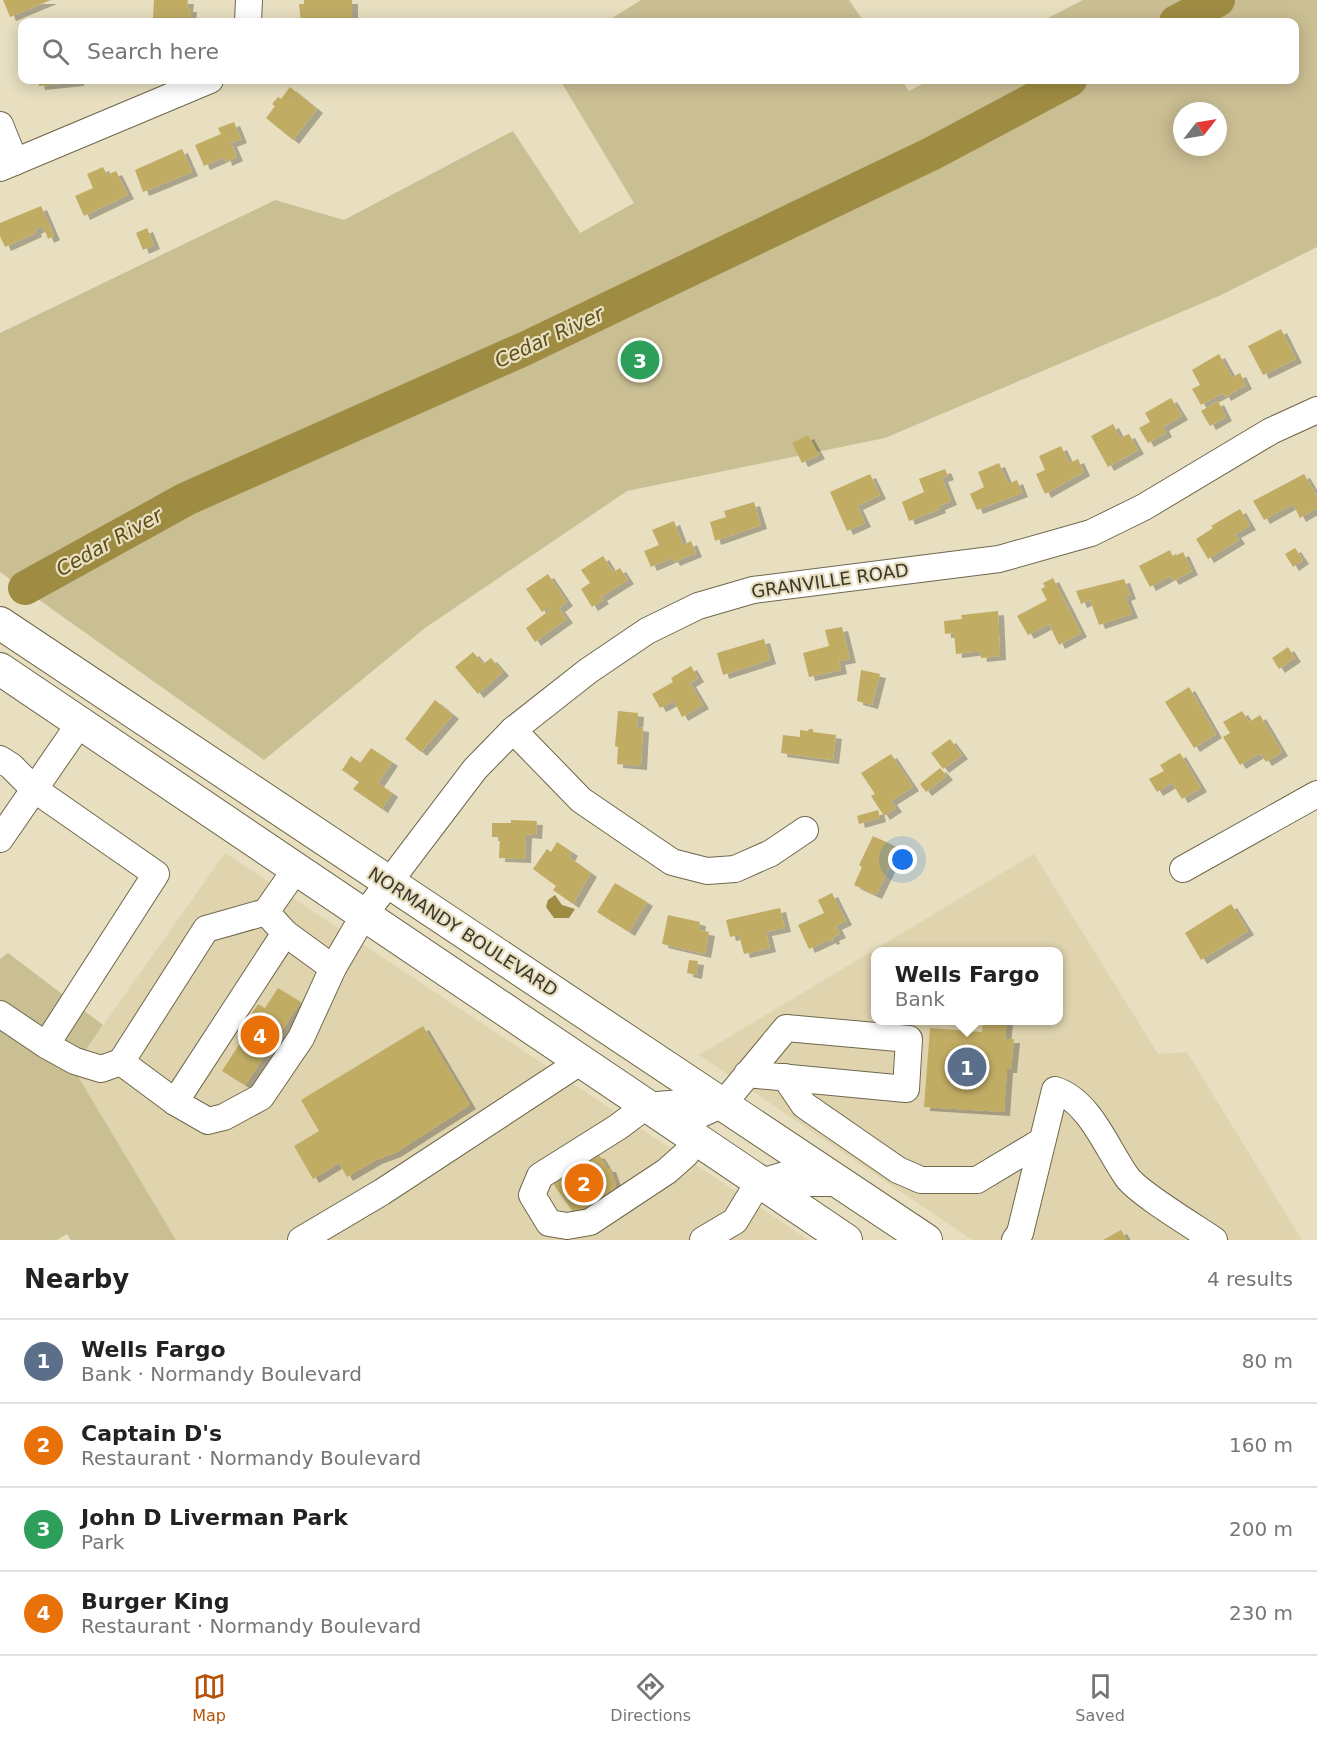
<!DOCTYPE html>
<html lang="en">
<head>
<meta charset="utf-8">
<style>
  :root { --surface:#fff; --page:#f2f2f2; --text:#222; --muted:#767676; --line:#e0e0e0; --accent:#b45309 }
  body { margin:0; font-family:"DejaVu Sans",sans-serif; background:var(--page); color:var(--text) }
  .compass { position:absolute; left:1173px; top:102px; width:54px; height:54px; border-radius:50%; background:var(--surface); box-shadow:0 3px 15px #0003; rotate:59deg }
  .you { position:absolute; left:903px; top:860px; width:21px; height:21px; margin:-15px; border:4px solid #fff; border-radius:50%; background:#1a73e8; box-shadow:0 0 0 9px #1a73e833 }
  .badge { display:grid; place-items:center; width:39px; height:39px; border-radius:50%; background:var(--accent); color:#fff; font-size:20px; font-weight:700 }
  .pin { position:absolute; translate:-50% -50%; border:3px solid #fff; box-shadow:0 2px 6px #0006 }
  .popup { position:absolute; left:871px; top:947px; width:192px; height:78px; box-sizing:border-box; display:grid; place-content:center; border-radius:12px; background:var(--surface); filter:drop-shadow(0 2px 4px #0005); font-size:20px; white-space:nowrap; color:var(--muted) }
  .popup b { font-size:22px; color:var(--text) }
  .popup::after { content:''; position:absolute; left:50%; top:100%; margin-left:-12px; border:12px solid transparent; border-top-color:var(--surface) }
  .list { margin:0; padding:0; list-style:none }
  h2 { display:flex; justify-content:space-between; align-items:center; height:78px; margin:0; padding:0 24px; font-size:26px }
  h2 small { font-size:20px; font-weight:400; color:var(--muted) }
  .list li { display:grid; grid-template-columns:39px 1fr auto; gap:18px; align-items:center; box-sizing:border-box; height:84px; padding:0 24px; border-top:2px solid var(--line) }
  .list b { display:block; font-size:22px; white-space:nowrap }
  .list p { margin:0; font-size:20px; white-space:nowrap; color:var(--muted) }
  .list em { font-size:20px; font-style:normal; color:var(--muted) }
  .icon { flex:none; width:33px; height:33px; fill:none; stroke:currentColor; stroke-width:2; stroke-linecap:round; stroke-linejoin:round }
  .map { position:relative; flex:none; width:1317px; height:1240px; overflow:hidden }
  .search { position:absolute; background:var(--surface); box-shadow:0 3px 15px #0003; left:18px; right:18px; top:18px; height:66px; display:flex; align-items:center; gap:15px; box-sizing:border-box; padding:0 21px; border-radius:12px; color:var(--muted); font-size:22px }
  .sheet { height:414px; background:var(--surface) }
  nav { display:flex; justify-content:space-around; align-items:center; box-sizing:border-box; height:84px; border-top:2px solid var(--line); background:var(--surface); font-size:16px; color:var(--muted) }
  nav a { display:grid; justify-items:center; gap:3px }
  nav .on { color:var(--accent) }
  .map>svg:first-child { display:block }
</style>
</head>
<body>
<div class="map">
<svg width="1317" height="1240" viewBox="0 0 1317 1240">
  <defs>
    <filter id="shadow"><feDropShadow dx="6" dy="4" stdDeviation="0" flood-color="#0004"/></filter>
  </defs>
  <rect width="100%" height="100%" fill="#e8dfc0"/>
  <!-- built -->
  <g fill="#dfd4ae" fill-rule="evenodd">
    <path d="M225,853l584,387h-633l-103,-172z"/>
    <path d="M1034,854l124,200 29,-2 115,188h-330l-273,-185zM876,952h182v68h-182z"/>
  </g>
  <!-- green -->
  <g fill="#cabe93" fill-rule="evenodd">
    <path d="M641,0h208l15,22h-258z"/>
    <path d="M1083,0h234v247l-98,49 -334,142 -258,53 -202,137 -161,132 -264,-188v-239l275,-133 69,20 169,-89 67,102 54,-30 -74,-123h341l8,11 21,-11h364v-58h-254zM1182,111h36v36h-36z"/>
    <path d="M8,953l95,72 -30,43 103,172h-105l-4,-6 -10,6h-57v-281z"/>
  </g>
  <!-- water -->
  <path fill="#9f8c43" d="M555,895l7,10 13,4 -6,9h-15l-8,-11 2,-7z"/>
  <g fill="none" stroke-linecap="round" stroke-linejoin="round">
    <!-- river -->
    <g stroke="#9f8c43" stroke-width="34">
      <path d="M1176,22l42,-22"/>
      <path d="M25,588l161,-89 338,-150 407,-195 139,-74"/>
    </g>
  </g>
  <!-- building -->
  <g fill="#c0ac64" filter="url(#shadow)">
    <path d="M3,0h48l-41,17z"/>
    <path d="M154,0h34l-1,8h4l-1,14h-28v-3l-9,-1z"/>
    <path d="M304,0h48v18l-33,1v3h-18l-2,-18h5z"/>
    <path d="M38,80h40v2l-39,4z"/>
    <path d="M290,87l27,22 -24,31 -27,-22 9,-12 -3,-2 6,-7 3,2z"/>
    <path d="M234,122l7,17 -10,4 6,14 -11,5 -1,-5 -21,9 -9,-21 26,-11 -3,-6z"/>
    <path d="M182,149l10,23 -49,20 -8,-22z"/>
    <path d="M103,167l4,8 9,-4 12,24 -44,21 -9,-20 18,-8 -6,-14z"/>
    <path d="M41,206l13,30 -6,3 -5,-13 -8,4 1,3 -31,14 -5,-11v-13z"/>
    <path d="M147,228l7,17 -11,5 -7,-17z"/>
    <path d="M1281,329l15,30 -33,16 -15,-29z"/>
    <path d="M1219,354l13,23 8,-4 6,12 -21,12 -2,-4 -22,12 -9,-16 8,-4 -8,-15z"/>
    <path d="M1171,398l11,18 -19,11 3,6 -18,10 -9,-15 11,-6 -5,-9z"/>
    <path d="M1218,401l8,16 -16,9 -9,-15z"/>
    <path d="M1113,424l7,14 9,-4 9,16 -30,17 -17,-31z"/>
    <path d="M808,435l11,20 -17,8 -10,-20z"/>
    <path d="M1061,446l8,17 9,-4 6,13 -39,22 -9,-20 9,-4 -6,-14z"/>
    <path d="M999,463l9,21 9,-4 5,13 -45,17 -7,-16 14,-7 -6,-15z"/>
    <path d="M945,469l3,7 -6,2 9,23 -12,5 1,3 -31,12 -7,-19 22,-10 -5,-13z"/>
    <path d="M870,474l10,21 -23,11 8,17 -18,8 -17,-39z"/>
    <path d="M1304,474l13,22v12l-17,10 -7,-14 -29,16 -11,-19z"/>
    <path d="M754,502l7,23 -46,16 -5,-19 16,-5 -2,-6z"/>
    <path d="M1240,509l10,17 -15,8 4,6 -31,19 -12,-20 17,-11 -2,-2z"/>
    <path d="M674,521l9,24 8,-4 5,12 -22,9 -2,-4 -21,9 -7,-16 15,-6 -7,-15z"/>
    <path d="M1295,548l8,12 -10,7 -8,-13z"/>
    <path d="M1170,550l3,7 10,-5 9,19 -19,10 -3,-5 -20,11 -11,-21z"/>
    <path d="M603,556l10,16 7,-4 8,12 -27,17 2,3 -11,7 -11,-18 9,-6 -9,-13z"/>
    <path d="M548,574l19,28 -8,6 8,11 -32,23 -9,-14 24,-18 -2,-3 -6,5 -16,-23z"/>
    <path d="M1053,578l28,55 -22,12 -10,-21 -21,11 -11,-19 30,-16 -6,-11 4,-2 -2,-4z"/>
    <path d="M1124,579l6,16 -5,2 7,17 -33,11 -9,-25 -9,4 -5,-13z"/>
    <path d="M998,611l2,45 -19,2 -1,-7 -24,3 -2,-21 -9,1 -1,-13 18,-2 -1,-4z"/>
    <path d="M842,627l8,32 -11,2 2,9 -32,7 -6,-24 26,-7 -4,-16z"/>
    <path d="M764,639l6,21 -47,15 -6,-22z"/>
    <path d="M1288,647l7,11 -16,11 -7,-11z"/>
    <path d="M473,652l10,12 8,-6 12,14 -25,22 -23,-27z"/>
    <path d="M691,666l7,12 -8,5 13,22 -21,12 -8,-16 -14,7 -8,-14 21,-12 -2,-4z"/>
    <path d="M861,670l19,4 -8,31 -15,-4z"/>
    <path d="M1189,687l27,47 -22,14 -29,-46z"/>
    <path d="M435,700l18,15 -32,37 -16,-13z"/>
    <path d="M618,711l20,2 -1,14 6,1 -2,38 -24,-2 1,-17 -3,-1z"/>
    <path d="M1242,711l7,11 11,-7 22,37 -16,10 -6,-9 -20,12 -17,-28 7,-4 -7,-11z"/>
    <path d="M809,729h4v3l23,3 -3,25 -52,-7 2,-18 17,2v-7l8,1z"/>
    <path d="M950,739l12,16 -19,14 -12,-16z"/>
    <path d="M371,748l21,14 -14,21 14,10 -10,16 -29,-20 6,-7 -17,-12 9,-14 9,7z"/>
    <path d="M1180,753l21,35 -19,11 -10,-16 -15,9 -8,-13 15,-8 -4,-6z"/>
    <path d="M891,754l22,33 -22,14 5,7 -12,8 -13,-20 4,-2 -14,-21z"/>
    <path d="M940,768l7,8 -21,16 -6,-8z"/>
    <path d="M878,810l2,8 -21,6 -2,-8z"/>
    <path d="M511,820l26,1 -1,14 -10,-1 -1,25 -26,-1 1,-21h-8v-14h19z"/>
    <path d="M873,836l26,12 -23,47 -22,-10 8,-18 -3,-2z"/>
    <path d="M557,842l15,10 -3,5 22,16 -18,31 -20,-14 3,-4 -23,-17 14,-20 4,3z"/>
    <path d="M615,883l32,19 -18,30 -32,-20z"/>
    <path d="M832,893l14,28 -10,5 4,8 -7,3 1,3 -3,1 -1,-2 -21,10 -11,-24 26,-12 -6,-13z"/>
    <path d="M1231,904l17,27 -47,29 -16,-27z"/>
    <path d="M780,908l5,20 -19,4 4,16 -26,6 -5,-19 -9,2 -4,-17z"/>
    <path d="M668,915l32,7 -1,8 10,2 -4,22 -43,-10z"/>
    <path d="M689,960l9,1 -2,14 -9,-2z"/>
    <path d="M278,988l23,14 -20,30 2,2 -7,10 -2,-2 -29,43 -23,-14 20,-31 -6,-3 22,-33 7,4z"/>
    <path d="M983,1020h24l-2,19h9l-3,30h-4l-3,43 -80,-5 6,-79 52,4z"/>
    <path d="M423,1026l47,79 -75,48 -19,7 -29,17 -8,-14 -26,16 -19,-33 25,-15 -18,-31z"/>
    <path d="M590,1153l9,2 8,13h3l6,17 -3,8 -33,21 -7,-2 -21,-30z"/>
    <path d="M1121,1230l6,10h-24z"/>
  </g>
  <g fill="none" stroke-linecap="round" stroke-linejoin="round">
    <!-- minor casing -->
    <g stroke="#6f684c" stroke-width="28">
      <g id="minor">
        <path d="M248,22l1,-22"/>
        <path d="M0,125l15,37"/>
        <path d="M0,168l210,-88"/>
        <path d="M513,730l68,70 91,62 35,9 28,-2 36,-16 34,-23"/>
        <path d="M0,759l11,7 23,23 122,85 -110,171 29,16 26,8 20,-7"/>
        <path d="M0,839l80,-116"/>
        <path d="M1183,869l134,-75"/>
        <path d="M266,912l19,21 -110,169 -54,-40 85,-133 60,-17 30,-43"/>
        <path d="M285,933l48,35 31,-53 111,-146 38,-39 75,-59 59,-40 51,-25 55,-16 246,-31 92,-26 53,-26 127,-76 46,-21"/>
        <path d="M0,1014l46,31"/>
        <path d="M785,1077l19,28 94,65 23,10h56l65,-39"/>
        <path d="M175,1102l33,19 16,-4 37,-20 40,-59 32,-70"/>
        <path d="M695,1139l-9,15 -19,17 -77,51 -23,4 -18,-3 -17,-28 8,-19 78,-49 28,-21 35,-3 18,12 24,-11 63,-76 123,11 -3,50 -159,-15"/>
        <path d="M301,1240l81,-48 198,-130"/>
        <path d="M703,1240l32,-19 23,-38 30,-9 14,9h40"/>
        <path d="M1015,1240l5,-7 35,-143c35,11 52,59 72,87 11,16 68,50 87,63"/>
      </g>
    </g>
    <!-- major casing -->
    <g stroke="#6f684c" stroke-width="34">
      <g id="major">
        <path d="M0,623l926,617"/>
        <path d="M0,669l846,571"/>
      </g>
    </g>
    <!-- minor -->
    <use href="#minor" stroke="#fff" stroke-width="26"/>
    <!-- major -->
    <use href="#major" stroke="#fff" stroke-width="32"/>
  </g>
  <g text-anchor="middle" stroke-width="4.5" stroke-linejoin="round" paint-order="stroke">
    <!-- street labels -->
    <g font-size="18" fill="#3c392c" stroke="#e8dfc0">
      <text transform="translate(830 581) rotate(-8)" y="6">GRANVILLE ROAD</text>
      <text transform="translate(463 932) rotate(33)" y="6">NORMANDY BOULEVARD</text>
    </g>
    <!-- water labels -->
    <g font-size="20" font-style="italic" fill="#5d4f18" stroke="#e8dfc0">
      <text transform="translate(549 337) rotate(-25)" y="7">Cedar River</text>
      <text transform="translate(109 542) rotate(-29)" y="7">Cedar River</text>
    </g>
  </g>
</svg>
<svg class="compass" viewBox="-18 -18 36 36"><path d="M0-13l5 13h-10z" fill="#e53935"/><path d="M0 13l5-13h-10z" fill="#767676"/></svg>
<div class="you"></div>
<div class="pin badge" style="left:967px;top:1067px;background:#5c6f8a">1</div>
<div class="popup"><b>Wells Fargo</b>Bank</div>
<div class="pin badge" style="left:584px;top:1183px;background:#e8710a">2</div>
<div class="pin badge" style="left:640px;top:360px;background:#2e9e5b">3</div>
<div class="pin badge" style="left:260px;top:1035px;background:#e8710a">4</div>
<div class="search"><svg class="icon" aria-label="search" viewBox="0 0 24 24"><circle cx="10" cy="10" r="6"/><path d="M15 15l6 6"/></svg>Search here</div>
</div>
<section class="sheet">
<h2>Nearby<small>4 results</small></h2>
<ul class="list">
<li><span class="badge" style="background:#5c6f8a">1</span><div><b>Wells Fargo</b><p>Bank · Normandy Boulevard</p></div><em>80 m</em></li>
<li><span class="badge" style="background:#e8710a">2</span><div><b>Captain D's</b><p>Restaurant · Normandy Boulevard</p></div><em>160 m</em></li>
<li><span class="badge" style="background:#2e9e5b">3</span><div><b>John D Liverman Park</b><p>Park</p></div><em>200 m</em></li>
<li><span class="badge" style="background:#e8710a">4</span><div><b>Burger King</b><p>Restaurant · Normandy Boulevard</p></div><em>230 m</em></li>
</ul>
</section>
<nav>
<a class="on"><svg class="icon" aria-label="map" viewBox="0 0 24 24"><path d="M3 6l6-2 6 2 6-2v14l-6 2-6-2-6 2zM9 4v14M15 6v14"/></svg>Map</a>
<a><svg class="icon" aria-label="directions" viewBox="0 0 24 24"><path d="M12 3l9 9-9 9-9-9zM9 14v-3h6M13 9l2 2-2 2"/></svg>Directions</a>
<a><svg class="icon" aria-label="saved" viewBox="0 0 24 24"><path d="M7 4h10v16l-5-4-5 4z"/></svg>Saved</a>
</nav>
</body>
</html>
